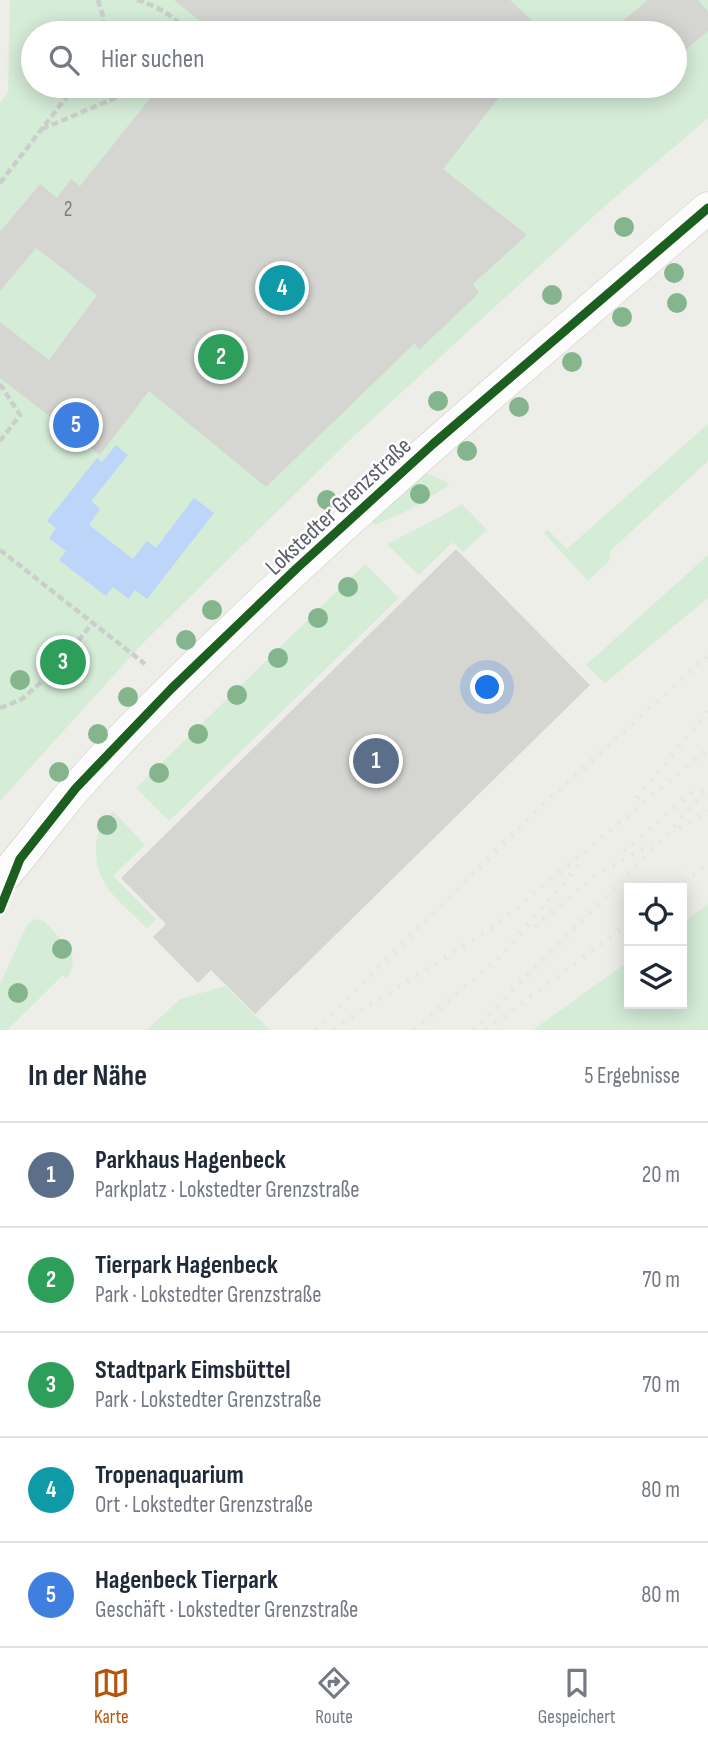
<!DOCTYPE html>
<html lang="de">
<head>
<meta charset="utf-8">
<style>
  :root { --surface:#fff; --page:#f2f2f3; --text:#1f2937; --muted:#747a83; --line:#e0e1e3; --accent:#b45309 }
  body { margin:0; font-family:"Sofia Sans Condensed",sans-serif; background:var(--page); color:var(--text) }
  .controls { position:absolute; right:21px; bottom:21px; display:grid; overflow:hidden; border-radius:0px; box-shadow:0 4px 18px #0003 }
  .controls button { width:63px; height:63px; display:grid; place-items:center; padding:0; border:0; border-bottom:2px solid var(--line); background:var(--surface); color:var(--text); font:35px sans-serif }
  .you { position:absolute; left:488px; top:688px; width:24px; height:24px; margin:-18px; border:5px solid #fff; border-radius:50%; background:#1a73e8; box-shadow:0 0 0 10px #1a73e833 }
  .badge { display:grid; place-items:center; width:46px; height:46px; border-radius:50%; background:var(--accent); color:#fff; font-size:23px; font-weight:700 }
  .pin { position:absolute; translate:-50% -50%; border:4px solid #fff; box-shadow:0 2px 7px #0006 }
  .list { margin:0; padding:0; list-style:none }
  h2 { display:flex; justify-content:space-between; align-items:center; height:91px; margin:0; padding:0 28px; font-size:30px }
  h2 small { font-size:23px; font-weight:400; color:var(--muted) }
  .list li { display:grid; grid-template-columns:46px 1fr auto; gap:21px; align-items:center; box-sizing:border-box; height:105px; padding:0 28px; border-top:2px solid var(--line) }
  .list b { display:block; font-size:26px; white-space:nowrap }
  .list p { margin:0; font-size:23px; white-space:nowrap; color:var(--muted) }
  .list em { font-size:23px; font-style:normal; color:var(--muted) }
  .icon { flex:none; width:38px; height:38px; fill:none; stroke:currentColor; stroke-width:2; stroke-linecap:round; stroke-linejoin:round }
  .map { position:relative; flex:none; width:708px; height:1030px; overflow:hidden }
  .search { position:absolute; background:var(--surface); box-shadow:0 4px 18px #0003; left:21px; right:21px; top:21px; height:77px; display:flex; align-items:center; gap:18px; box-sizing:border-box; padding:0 24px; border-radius:38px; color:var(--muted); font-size:26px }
  .sheet { height:616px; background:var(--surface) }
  nav { display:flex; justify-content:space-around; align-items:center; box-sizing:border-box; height:98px; border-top:2px solid var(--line); background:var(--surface); font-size:19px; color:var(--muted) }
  nav a { display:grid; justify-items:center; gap:4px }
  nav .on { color:var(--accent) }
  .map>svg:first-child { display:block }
</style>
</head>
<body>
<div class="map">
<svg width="708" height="1030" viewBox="0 0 708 1030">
  <rect width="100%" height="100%" fill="#eeeee9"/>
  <!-- green -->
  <g fill="#d5ecd7" fill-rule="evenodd">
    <path d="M10,0h698v118l-103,88 -252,231 -209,205 -144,159v-698l8,-11zM33,33h642v53h-642z"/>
    <path d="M708,424v37l-97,89 -2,11 -21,20 -44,-48 4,-3 19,19z"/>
    <path d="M426,474l5,1 16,7 2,1 -1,3 -37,23 -36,16 -3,-3 47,-45z"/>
    <path d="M462,504l25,26 -24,22 -10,-10 -34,33 -32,-31 51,-26z"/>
    <path d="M708,555v43l-103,85 -19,-18z"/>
    <path d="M365,564l34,34 -230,223 -33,-33z"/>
    <path d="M113,811l32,34 -32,31 43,43 -9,9c-26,-26 -53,-42 -51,-83 1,-14 7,-24 17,-34z"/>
    <path d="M708,904v126h-175l96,-69v43h53v-81z"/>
    <path d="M34,919l10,2 24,26c8,11 5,21 -1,32l-4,-4 -56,55h-7v-46l27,-59z"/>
    <path d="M225,986l45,44h-123l33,-31z"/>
  </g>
  <!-- water -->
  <path fill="#bdd5f8" d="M116,445l12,10 -37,46 9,8 -11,16 44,34 14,-18 9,7 38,-50 20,15 -67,86 -12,-9 -6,9 -16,-12 -7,9 -47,-36 7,-9 -17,-13 7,-10 -9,-7 50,-63 5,4z"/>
  <!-- building -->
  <g fill="#d5d5d2">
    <path d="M174,0h336l29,27 -4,6h-320z"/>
    <path d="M648,0h50l10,12v19l-33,27v-25h-67z"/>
    <path d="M160,86h348l-65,83 84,66 -54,49 6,9 -60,57 -4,-7 -149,144 -117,-96 -49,64 -100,-77v-56l49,38 48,-65 -61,-47 -36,43v-59l40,-48 17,14 14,-19 9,7z"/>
    <path d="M456,549l134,136 -335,329 -44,-44 -13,13 -45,-46 13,-13 -45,-46z"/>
  </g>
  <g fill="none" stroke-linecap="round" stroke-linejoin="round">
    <!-- street casing -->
    <g stroke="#cbcccb" stroke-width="33">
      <path id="street" d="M0,881c27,-30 50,-64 77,-94 30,-34 63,-68 95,-99 171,-169 354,-324 536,-480"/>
    </g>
    <!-- path -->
    <g stroke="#cacfcc" stroke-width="4.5" stroke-dasharray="7 3.5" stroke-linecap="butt">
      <path d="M98,0l5,16 1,17"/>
      <path d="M137,0c20,6 38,16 51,33"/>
      <path d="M176,33l6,-8"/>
      <path d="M42,129l78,-33 12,-10"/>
      <path d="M0,183l75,-97"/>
      <path d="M0,384l20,31 -20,26"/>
      <path d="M0,550l145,114"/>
      <path d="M0,708l22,-9 34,-30 37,-47"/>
    </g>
    <!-- street -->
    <use href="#street" stroke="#fcfcfc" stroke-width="32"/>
    <!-- rail -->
    <g stroke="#e5e5e5" stroke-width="5" stroke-dasharray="2 9" stroke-linecap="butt">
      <path d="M637,798l71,-87"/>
      <path d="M679,828l29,-17"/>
      <path d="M624,851l71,-61"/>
      <path d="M675,888l33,-24"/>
      <path d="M535,927l62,-53 55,-30"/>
      <path d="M316,1030l216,-215 176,-160"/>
      <path d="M334,1030l11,-9 151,-96 212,-176"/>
      <path d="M414,1030l87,-74 79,-92"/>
      <path d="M473,1030l194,-195 41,-49"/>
      <path d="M486,1030l143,-107"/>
    </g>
    <!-- cycleway casing -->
    <g stroke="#fff" stroke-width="13">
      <path id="cycleway" d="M0,909l20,-50 56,-71 95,-99 126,-121 136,-124 275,-236"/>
    </g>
    <!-- cycleway -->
    <use href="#cycleway" stroke="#1b5e20" stroke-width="9"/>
  </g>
  <!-- trees -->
  <g fill="#84b58d">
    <circle cx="624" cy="227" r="10"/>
    <circle cx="674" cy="273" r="10"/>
    <circle cx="552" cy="295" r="10"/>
    <circle cx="677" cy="303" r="10"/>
    <circle cx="622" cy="317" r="10"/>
    <circle cx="572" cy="362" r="10"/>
    <circle cx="438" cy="401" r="10"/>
    <circle cx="519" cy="407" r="10"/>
    <circle cx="467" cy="451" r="10"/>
    <circle cx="420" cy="494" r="10"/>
    <circle cx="327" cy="500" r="10"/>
    <circle cx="348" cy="587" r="10"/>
    <circle cx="212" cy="610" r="10"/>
    <circle cx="318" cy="618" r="10"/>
    <circle cx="186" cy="640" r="10"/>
    <circle cx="278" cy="658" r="10"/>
    <circle cx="20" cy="680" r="10"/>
    <circle cx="237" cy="695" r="10"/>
    <circle cx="128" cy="697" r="10"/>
    <circle cx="98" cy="734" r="10"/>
    <circle cx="198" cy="734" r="10"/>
    <circle cx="59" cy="772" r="10"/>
    <circle cx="159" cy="773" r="10"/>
    <circle cx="107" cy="825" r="10"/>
    <circle cx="62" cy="949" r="10"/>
    <circle cx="18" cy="993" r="10"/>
  </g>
  <g text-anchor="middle" stroke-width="5" stroke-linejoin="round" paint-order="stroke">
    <!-- number labels -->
    <g font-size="21" fill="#7c7e84">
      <text x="68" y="216">2</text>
    </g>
    <!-- street labels -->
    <g font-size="24" fill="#5d6068" stroke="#fff">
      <text transform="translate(338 506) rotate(-43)" y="8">Lokstedter Grenzstraße</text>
    </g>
  </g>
</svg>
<div class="controls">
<button><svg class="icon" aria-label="locate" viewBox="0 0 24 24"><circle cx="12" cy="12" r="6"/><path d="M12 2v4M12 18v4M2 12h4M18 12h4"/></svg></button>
<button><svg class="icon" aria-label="layers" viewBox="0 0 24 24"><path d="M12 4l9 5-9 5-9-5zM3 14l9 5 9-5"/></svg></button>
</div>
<div class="you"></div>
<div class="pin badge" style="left:376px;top:761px;background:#5c6f8a">1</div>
<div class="pin badge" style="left:221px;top:357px;background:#2e9e5b">2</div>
<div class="pin badge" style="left:63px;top:662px;background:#2e9e5b">3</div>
<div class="pin badge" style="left:282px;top:288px;background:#0f9aa8">4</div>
<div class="pin badge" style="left:76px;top:425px;background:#3f7fe0">5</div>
<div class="search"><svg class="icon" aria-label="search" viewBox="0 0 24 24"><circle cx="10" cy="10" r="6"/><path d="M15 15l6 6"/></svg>Hier suchen</div>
</div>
<section class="sheet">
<h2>In der Nähe<small>5 Ergebnisse</small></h2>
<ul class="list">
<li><span class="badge" style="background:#5c6f8a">1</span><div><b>Parkhaus Hagenbeck</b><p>Parkplatz · Lokstedter Grenzstraße</p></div><em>20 m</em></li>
<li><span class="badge" style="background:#2e9e5b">2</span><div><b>Tierpark Hagenbeck</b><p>Park · Lokstedter Grenzstraße</p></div><em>70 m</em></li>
<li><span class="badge" style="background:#2e9e5b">3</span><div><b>Stadtpark Eimsbüttel</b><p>Park · Lokstedter Grenzstraße</p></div><em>70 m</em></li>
<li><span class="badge" style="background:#0f9aa8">4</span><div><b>Tropenaquarium</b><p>Ort · Lokstedter Grenzstraße</p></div><em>80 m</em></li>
<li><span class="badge" style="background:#3f7fe0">5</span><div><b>Hagenbeck Tierpark</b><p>Geschäft · Lokstedter Grenzstraße</p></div><em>80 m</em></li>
</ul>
</section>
<nav>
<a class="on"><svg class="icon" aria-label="map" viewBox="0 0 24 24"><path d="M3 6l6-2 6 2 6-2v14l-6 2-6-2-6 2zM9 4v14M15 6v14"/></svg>Karte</a>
<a><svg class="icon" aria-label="directions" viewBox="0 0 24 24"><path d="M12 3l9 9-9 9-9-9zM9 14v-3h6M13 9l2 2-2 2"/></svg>Route</a>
<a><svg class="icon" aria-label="saved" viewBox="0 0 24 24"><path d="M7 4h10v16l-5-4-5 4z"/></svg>Gespeichert</a>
</nav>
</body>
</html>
